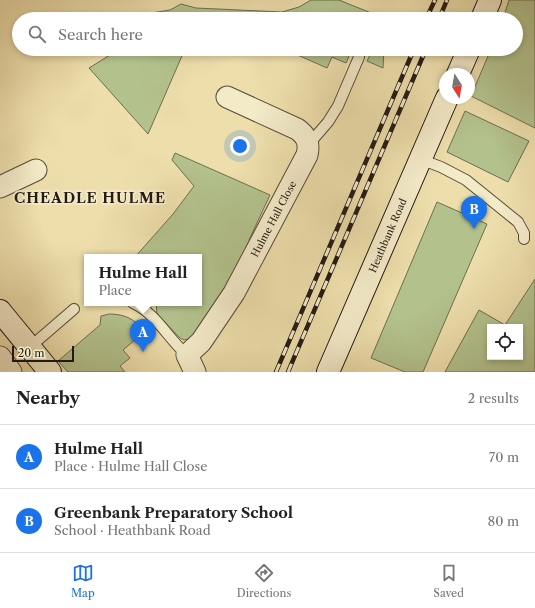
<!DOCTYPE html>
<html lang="en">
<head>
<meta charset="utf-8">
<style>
  :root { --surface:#fff; --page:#f2f2f2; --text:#222; --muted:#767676; --line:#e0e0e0; --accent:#1a73e8 }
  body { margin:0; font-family:"Libre Caslon Text",serif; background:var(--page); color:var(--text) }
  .controls { position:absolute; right:12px; bottom:12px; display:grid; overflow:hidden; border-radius:0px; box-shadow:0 2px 6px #0003 }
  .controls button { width:36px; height:36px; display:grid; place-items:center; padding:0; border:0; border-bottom:1px solid var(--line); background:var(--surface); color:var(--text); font:20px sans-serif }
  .compass { position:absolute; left:439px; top:68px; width:36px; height:36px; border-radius:50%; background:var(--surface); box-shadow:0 2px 6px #0003; rotate:169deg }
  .scale { position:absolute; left:12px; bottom:10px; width:62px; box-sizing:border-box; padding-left:4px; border:2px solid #241a13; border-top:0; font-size:11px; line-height:14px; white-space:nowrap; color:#241a13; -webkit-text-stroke:3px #f3eac8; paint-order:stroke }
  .you { position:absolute; left:240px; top:146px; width:14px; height:14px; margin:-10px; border:3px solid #fff; border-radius:50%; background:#1a73e8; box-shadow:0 0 0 6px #1a73e833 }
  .badge { display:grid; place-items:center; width:26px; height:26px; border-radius:50%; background:var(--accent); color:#fff; font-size:13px; font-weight:700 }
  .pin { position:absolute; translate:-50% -33px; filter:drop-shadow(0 1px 2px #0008) }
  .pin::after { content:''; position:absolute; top:21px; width:14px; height:12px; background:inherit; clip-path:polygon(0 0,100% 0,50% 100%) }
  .popup { position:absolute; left:84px; top:254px; width:118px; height:52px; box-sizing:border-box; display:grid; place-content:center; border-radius:0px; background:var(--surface); filter:drop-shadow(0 1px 3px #0005); font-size:13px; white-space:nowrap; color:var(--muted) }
  .popup b { font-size:15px; color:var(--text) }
  .popup::after { content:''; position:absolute; left:50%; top:100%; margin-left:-8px; border:8px solid transparent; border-top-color:var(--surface) }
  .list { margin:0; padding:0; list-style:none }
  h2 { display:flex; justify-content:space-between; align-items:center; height:52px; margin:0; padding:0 16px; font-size:17px }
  h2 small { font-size:13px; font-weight:400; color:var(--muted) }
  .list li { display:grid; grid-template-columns:26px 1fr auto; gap:12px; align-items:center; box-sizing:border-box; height:64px; padding:0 16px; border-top:1px solid var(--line) }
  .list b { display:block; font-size:15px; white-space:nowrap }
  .list p { margin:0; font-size:13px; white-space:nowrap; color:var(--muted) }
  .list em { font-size:13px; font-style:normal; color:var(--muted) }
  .icon { flex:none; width:22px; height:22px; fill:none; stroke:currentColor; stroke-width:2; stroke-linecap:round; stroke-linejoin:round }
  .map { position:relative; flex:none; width:535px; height:372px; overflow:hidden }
  .search { position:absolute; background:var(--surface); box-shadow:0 2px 6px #0003; left:12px; right:12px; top:12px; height:44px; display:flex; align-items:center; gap:10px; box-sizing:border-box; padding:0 14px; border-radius:22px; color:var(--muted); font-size:15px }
  .sheet { height:180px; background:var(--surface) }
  nav { display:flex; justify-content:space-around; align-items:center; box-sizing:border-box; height:56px; border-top:1px solid var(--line); background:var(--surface); font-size:11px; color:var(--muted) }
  nav a { display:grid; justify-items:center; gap:2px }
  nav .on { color:var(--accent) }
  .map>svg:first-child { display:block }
</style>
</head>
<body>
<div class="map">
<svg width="535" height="372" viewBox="0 0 535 372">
  <rect width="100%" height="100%" fill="#eddeab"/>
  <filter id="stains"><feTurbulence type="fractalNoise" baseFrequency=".005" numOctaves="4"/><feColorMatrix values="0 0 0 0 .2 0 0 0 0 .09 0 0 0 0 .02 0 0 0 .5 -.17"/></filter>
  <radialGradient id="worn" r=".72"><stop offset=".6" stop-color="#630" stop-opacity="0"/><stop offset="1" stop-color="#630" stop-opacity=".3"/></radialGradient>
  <!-- green -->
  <g fill="#b3c28d" stroke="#6c6e50" fill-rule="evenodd">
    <path d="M311,0h28l47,19h-272l56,-9 11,-6 15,4 86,4 17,-5z"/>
    <path d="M509,0h26v128l-64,-32 20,-47h25v-30h-13z"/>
    <path d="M117,49h68l-37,85 -59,-66 29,-18z"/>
    <path d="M284,49h68l-6,14 -14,-6 -5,11z"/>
    <path d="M357,49h27l-1,19 -16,-7 3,-6z"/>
    <path d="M465,111l64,30 -21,41 -61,-30z"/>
    <path d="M175,153l95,42 -21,45 2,3 -14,28 -45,67 -8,2 -4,-2 -23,-24 -1,-11h43v-46h-64l38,-43 21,-28 -22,-26z"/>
    <path d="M437,202l50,22 -64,148h-18l-34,-14z"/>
    <path d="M535,279v93h-90l34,-62 26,15zM490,327h30v30h-30z"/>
    <path d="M109,314c14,0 25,4 34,16l-9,6 2,3 -13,11 7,8 -10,8 5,6h-57l-10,-11 42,-36 1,-9z"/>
  </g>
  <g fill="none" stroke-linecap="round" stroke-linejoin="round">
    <!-- lane casing -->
    <g stroke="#564b39" stroke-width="12">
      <g id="lane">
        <path d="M309,144l19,-22 10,-16 21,-49"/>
        <path d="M420,159l21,8 25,13 52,42 6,11v6"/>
        <path d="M133,303c24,11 35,36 54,52"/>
        <path d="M30,347l44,-38"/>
      </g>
    </g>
    <!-- street casing -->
    <g stroke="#564b39" stroke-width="23">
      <g id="street">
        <path d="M0,187l36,-17"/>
        <path d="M0,357l11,15"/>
        <path id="s1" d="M195,372l-8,-17 14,-13 33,-49 73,-138c3,-12 0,-19 -10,-26l-70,-32"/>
      </g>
    </g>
    <!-- secondary casing -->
    <g stroke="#241a13" stroke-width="24">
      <g id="secondary">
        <path d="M482,19l8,-19"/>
        <path d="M458,74l11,-25"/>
        <path d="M0,311l50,61"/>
        <path id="s2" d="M328,372l119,-274"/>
      </g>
    </g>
    <!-- lane -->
    <use href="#lane" stroke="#f3eac8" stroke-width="10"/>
    <!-- street -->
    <use href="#street" stroke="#f3eac8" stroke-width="21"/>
    <!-- secondary -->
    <use href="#secondary" stroke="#f3eac8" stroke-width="22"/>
    <!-- rail casing -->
    <g stroke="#241a13" stroke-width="4.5">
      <g id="rail">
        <path d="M426,19l9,-19"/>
        <path d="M439,19l8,-19"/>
        <path d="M276,372l138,-323"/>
        <path d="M288,372l138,-323"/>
      </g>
    </g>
    <!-- rail -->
    <use href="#rail" stroke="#f3eac8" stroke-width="3" stroke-dasharray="9" stroke-linecap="butt"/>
  </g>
  <g text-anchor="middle" stroke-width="3.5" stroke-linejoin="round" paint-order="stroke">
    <!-- street labels -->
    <g font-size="10" fill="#241a13" stroke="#f3eac8">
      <text dy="4" stroke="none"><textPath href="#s1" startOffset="181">Hulme Hall Close</textPath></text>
      <text dy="4" stroke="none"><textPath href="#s2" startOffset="149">Heathbank Road</textPath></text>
    </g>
    <!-- district labels -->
    <g font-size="14" font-weight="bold" letter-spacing="1" fill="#241a13" stroke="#f3eac8">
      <text x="90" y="203">CHEADLE HULME</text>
    </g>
  </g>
  <rect width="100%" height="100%" filter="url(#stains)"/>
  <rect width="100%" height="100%" fill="url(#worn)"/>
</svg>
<div class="controls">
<button><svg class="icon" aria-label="locate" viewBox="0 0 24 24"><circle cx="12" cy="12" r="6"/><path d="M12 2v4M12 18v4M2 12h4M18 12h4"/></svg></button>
</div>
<svg class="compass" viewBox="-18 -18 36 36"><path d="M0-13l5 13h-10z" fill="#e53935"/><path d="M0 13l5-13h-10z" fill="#767676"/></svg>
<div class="scale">20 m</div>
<div class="you"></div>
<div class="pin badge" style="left:143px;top:352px">A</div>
<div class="popup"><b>Hulme Hall</b>Place</div>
<div class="pin badge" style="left:474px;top:229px">B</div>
<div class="search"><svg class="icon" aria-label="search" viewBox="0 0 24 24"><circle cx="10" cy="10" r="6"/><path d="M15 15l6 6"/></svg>Search here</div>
</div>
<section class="sheet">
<h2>Nearby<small>2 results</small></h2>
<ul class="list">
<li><span class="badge">A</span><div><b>Hulme Hall</b><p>Place · Hulme Hall Close</p></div><em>70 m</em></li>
<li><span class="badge">B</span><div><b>Greenbank Preparatory School</b><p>School · Heathbank Road</p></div><em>80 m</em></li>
</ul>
</section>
<nav>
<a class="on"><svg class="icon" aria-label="map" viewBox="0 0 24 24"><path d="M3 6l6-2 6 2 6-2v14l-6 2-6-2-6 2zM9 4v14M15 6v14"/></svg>Map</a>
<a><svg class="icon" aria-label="directions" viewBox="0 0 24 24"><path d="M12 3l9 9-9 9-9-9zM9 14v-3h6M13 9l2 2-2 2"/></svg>Directions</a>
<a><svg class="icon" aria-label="saved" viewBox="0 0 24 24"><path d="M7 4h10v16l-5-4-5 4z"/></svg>Saved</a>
</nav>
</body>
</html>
